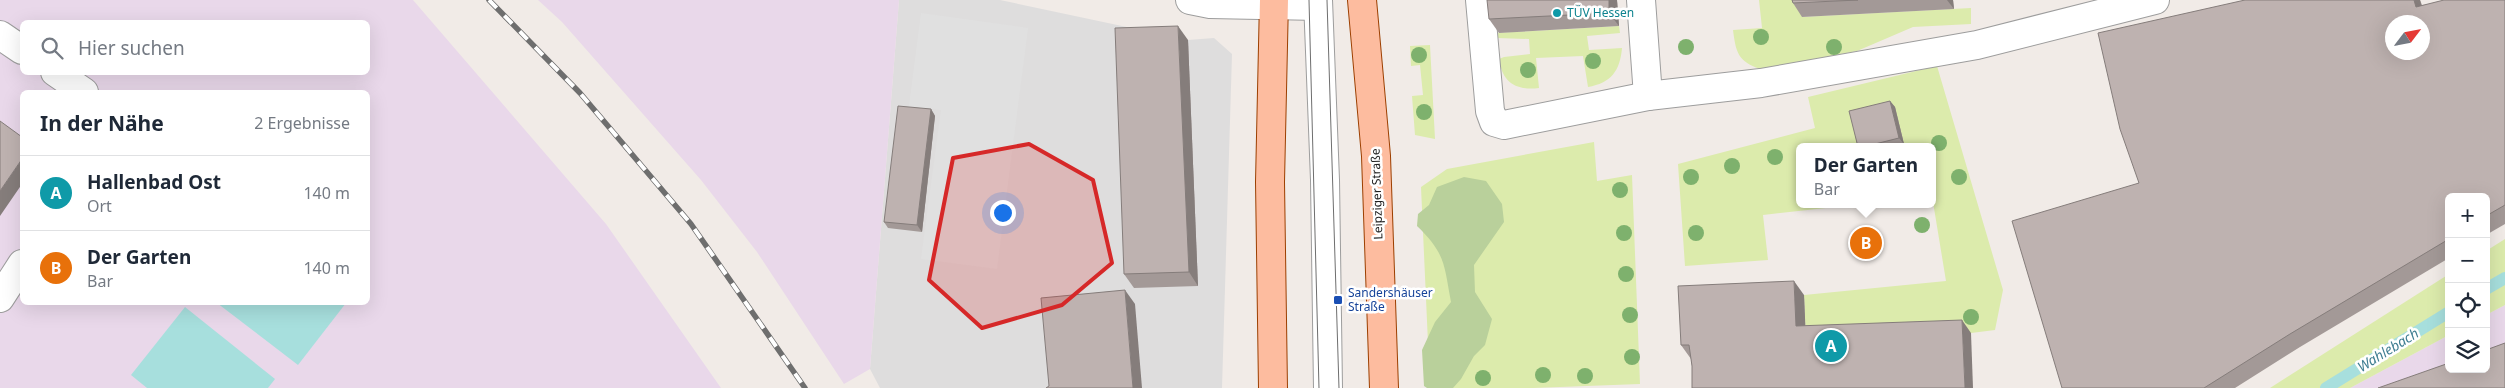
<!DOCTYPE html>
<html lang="de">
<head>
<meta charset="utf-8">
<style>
  :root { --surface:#fff; --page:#f6f6f7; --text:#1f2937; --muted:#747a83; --line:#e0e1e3; --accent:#0f766e }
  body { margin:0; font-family:"Noto Sans",sans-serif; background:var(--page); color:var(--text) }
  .controls { position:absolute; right:15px; bottom:15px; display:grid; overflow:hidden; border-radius:8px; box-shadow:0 5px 20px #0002 }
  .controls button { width:45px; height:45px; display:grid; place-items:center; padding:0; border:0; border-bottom:1px solid var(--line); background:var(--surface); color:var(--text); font:25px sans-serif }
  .compass { position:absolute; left:2385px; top:15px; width:45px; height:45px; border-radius:50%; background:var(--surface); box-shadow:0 5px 20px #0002; rotate:58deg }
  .you { position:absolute; left:1002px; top:212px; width:18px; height:18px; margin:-12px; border:4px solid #fff; border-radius:50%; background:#1a73e8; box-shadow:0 0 0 8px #1a73e833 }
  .badge { display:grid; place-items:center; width:32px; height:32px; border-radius:50%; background:var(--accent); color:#fff; font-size:16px; font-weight:700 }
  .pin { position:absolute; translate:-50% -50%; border:2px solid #fff; box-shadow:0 1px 5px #0006 }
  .popup { position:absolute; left:1796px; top:143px; width:140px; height:65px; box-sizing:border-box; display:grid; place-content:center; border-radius:8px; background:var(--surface); filter:drop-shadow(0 1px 4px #0005); font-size:16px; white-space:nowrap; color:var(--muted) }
  .popup b { font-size:19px; color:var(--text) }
  .popup::after { content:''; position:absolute; left:50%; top:100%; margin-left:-10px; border:10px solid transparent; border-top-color:var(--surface) }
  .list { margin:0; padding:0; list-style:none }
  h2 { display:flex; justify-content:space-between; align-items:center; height:65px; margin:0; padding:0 20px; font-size:21px }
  h2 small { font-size:16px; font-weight:400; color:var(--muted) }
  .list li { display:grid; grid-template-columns:32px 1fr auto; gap:15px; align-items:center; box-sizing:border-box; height:75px; padding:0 20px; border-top:1px solid var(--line) }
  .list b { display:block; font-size:19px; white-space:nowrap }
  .list p { margin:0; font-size:16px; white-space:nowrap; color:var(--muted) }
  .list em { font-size:16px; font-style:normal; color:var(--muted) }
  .icon { flex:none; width:28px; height:28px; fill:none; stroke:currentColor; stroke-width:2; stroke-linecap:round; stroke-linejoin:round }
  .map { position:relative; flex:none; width:2505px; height:388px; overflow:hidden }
  .search { position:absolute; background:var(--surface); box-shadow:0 5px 20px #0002; left:20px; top:20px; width:350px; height:55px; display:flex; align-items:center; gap:12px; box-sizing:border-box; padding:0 18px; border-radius:8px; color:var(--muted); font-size:19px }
  .panel { position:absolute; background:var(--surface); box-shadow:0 5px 20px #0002; left:20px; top:90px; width:350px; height:215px; border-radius:8px }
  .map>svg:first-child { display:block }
</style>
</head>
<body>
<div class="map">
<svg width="2505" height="388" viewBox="0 0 2505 388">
  <rect width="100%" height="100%" fill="#f1ebe7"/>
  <!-- residential -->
  <path fill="#dedddd" d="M899,0h101l188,40 26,-2 18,16 -10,334h-342l-10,-19z"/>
  <!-- industrial -->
  <g fill="#e9d8ea" fill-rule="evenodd">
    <path d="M0,0h413l193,224 115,164h-721zM22,22h346v50h-346zM22,92h346v210h-346z"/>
    <path d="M538,0h361l-29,369 -26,15 -87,-132 -56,-72 -139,-158z"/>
    <path d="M2505,305v83h-155l99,-53v34h37v-54z"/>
  </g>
  <!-- grass -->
  <g fill="#dcebac">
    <path d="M1759,0h42l1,17 169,-9v16l-58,3 -56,24 -97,18c-22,-8 -24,-16 -27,-39l29,-2z"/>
    <path d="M1619,26l1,7 -33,3 2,14 33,-2c-2,23 -11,35 -34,39l-5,-31 -47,2 3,30c-23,3 -37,-6 -40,-29l5,-2 26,-3 -1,-15 -32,-1 -1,-5z"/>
    <path d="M1430,45l5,94 -20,-4 -3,-39 11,-1 -3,-30 -9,1 -1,-20z"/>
    <path d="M1937,66l66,224 -8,40 -24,3 -165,7 -2,-45 142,-14 -14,-85v-49h-132v57h62l-99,11 5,45 -83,6 -7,-102 137,-36 -7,-31z"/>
    <path d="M1594,142l3,39 35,-6 8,209 -107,4h-103l-9,-201 26,-18z"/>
    <path d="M2505,239v66l-19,10v-64z"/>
    <path d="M2449,274v61l-99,53h-80z"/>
  </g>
  <!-- forest -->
  <path fill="#b9d09b" d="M1464,177l22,4 16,23 2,18 -30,43 1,27 17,27 -7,26 -11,11 -13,23 -8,9h-26l-3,-2 -2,-36 13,-28 16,-20c-7,-37 -5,-48 -34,-76l1,-12 11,-9 8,-18z"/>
  <!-- parking -->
  <path fill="#e0e0e0" d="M921,13l107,15 -31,241 -76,-10 20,-149 -32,-4z"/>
  <!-- water -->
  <g fill="#a7dfdd">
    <path d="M217,303v-1l129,1 -48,62z"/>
    <path d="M185,307l90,72 -7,9h-121l-16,-13z"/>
  </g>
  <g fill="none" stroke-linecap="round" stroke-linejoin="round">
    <!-- stream -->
    <g stroke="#a7dfdd" stroke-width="12">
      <path d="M2486,289l19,-11"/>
      <path d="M2326,388l123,-76"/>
    </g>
    <!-- minor casing -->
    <g stroke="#9d9d9d" stroke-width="30">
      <g id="minor">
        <path d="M1190,0l20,4 108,2"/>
        <path d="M1318,0l7,180 3,208"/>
        <path d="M1480,0l10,111 4,11 10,3 144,-29 113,-13 216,-38 178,-45"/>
        <path d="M1641,0l7,96"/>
        <path d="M0,35l22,15"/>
        <path d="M55,72l29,20"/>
        <path d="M0,298l22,-34"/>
      </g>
    </g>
    <!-- major casing -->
    <g stroke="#9c3f00" stroke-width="30">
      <g id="major">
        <path d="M1362,0l14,156 8,232"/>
        <path d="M1273,388l-3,-206 4,-182"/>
      </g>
    </g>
    <!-- minor -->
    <use href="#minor" stroke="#fff" stroke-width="28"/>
    <!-- major -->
    <use href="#major" stroke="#fdbc9f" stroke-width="28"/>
    <!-- tram -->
    <g stroke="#6e6e6e" stroke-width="1">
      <path d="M1309,0l10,388"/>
      <path d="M1327,0l12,388"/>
    </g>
    <!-- rail casing -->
    <g stroke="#6e6e6e" stroke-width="5.5">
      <path id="rail" d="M489,0l91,93 111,131 114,164"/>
    </g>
    <!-- rail -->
    <use href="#rail" stroke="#fff" stroke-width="4" stroke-dasharray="11" stroke-linecap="butt"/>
  </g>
  <!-- trees -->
  <g fill="#7eb16d">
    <circle cx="1761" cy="37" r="8"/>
    <circle cx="1686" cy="47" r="8"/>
    <circle cx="1834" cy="47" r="8"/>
    <circle cx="1419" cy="55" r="8"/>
    <circle cx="1593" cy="61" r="8"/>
    <circle cx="1528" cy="70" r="8"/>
    <circle cx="1424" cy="112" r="8"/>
    <circle cx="1939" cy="143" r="8"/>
    <circle cx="1775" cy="157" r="8"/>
    <circle cx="1732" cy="166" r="8"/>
    <circle cx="1691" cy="177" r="8"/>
    <circle cx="1959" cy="177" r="8"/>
    <circle cx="1620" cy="190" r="8"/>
    <circle cx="1922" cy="225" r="8"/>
    <circle cx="1624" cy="233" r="8"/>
    <circle cx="1696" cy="233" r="8"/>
    <circle cx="1626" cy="274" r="8"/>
    <circle cx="1630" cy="315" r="8"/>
    <circle cx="1971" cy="317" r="8"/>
    <circle cx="1632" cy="357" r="8"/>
    <circle cx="1543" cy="375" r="8"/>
    <circle cx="1585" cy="376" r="8"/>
    <circle cx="1483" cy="378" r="8"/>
  </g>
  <!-- wall -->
  <g fill="#a39997">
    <path d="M1617,0l2,26 -120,7 -10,-14z"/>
    <path d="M1792,0h161l1,9 -152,8 -9,-14z"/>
    <path d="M2245,0h175l2,5 83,-5v224l-19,11v-38h-37v61l-149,89 -65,41h-173l77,-205z"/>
    <path d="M1188,40l10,246 -64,2 -10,-14z"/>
    <path d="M1890,101l5,6 9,37 -10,3h-36z"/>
    <path d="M931,109l4,7 -13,116 -34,-4 -4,-6z"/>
    <path d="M1804,295l1,31 166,7 -279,33 -1,-7 -10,-14z"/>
  </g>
  <!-- shaded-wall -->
  <g fill="#857d7b">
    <path d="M1609,0h8l2,26 -10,-13z"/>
    <path d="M1947,0h6l1,9z"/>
    <path d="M2414,0h6l5,20 -9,-13z"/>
    <path d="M1178,26l10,14 10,246 -9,-14z"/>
    <path d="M1890,101l5,6 9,37 -5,-6z"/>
    <path d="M931,109l4,7 -13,116 -5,-7z"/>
    <path d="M22,159v25l-22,32v-25z"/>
    <path d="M1794,281l10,14 2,45 -10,-14z"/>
    <path d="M1125,290l10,14 7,84h-9z"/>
    <path d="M1962,320l9,13 2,55h-8z"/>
  </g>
  <!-- building -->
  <g fill="#beb2b0" stroke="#857d7b" fill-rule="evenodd">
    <path d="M1487,0h122v13l-120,6z"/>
    <path d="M1792,0h66l-65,3z"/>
    <path d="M2245,0h169l2,7 28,-7h61v205l-19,11v-19h-37v42l-159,95 -86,54h-142l-50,-167 127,-38 -19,-54 -22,-96zM2392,22h30v30h-30z"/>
    <path d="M1178,26l11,246 -65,2 -9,-246z"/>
    <path d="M1890,101l9,37 -36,9h-5l-9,-36z"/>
    <path d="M898,106l33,3 -14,116 -33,-3z"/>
    <path d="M0,121l22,16v22l-22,32z"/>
    <path d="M1794,281l2,45 166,-6 3,68h-273v-22l-3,-21h-8l-3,-59z"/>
    <path d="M1125,290l8,98h-87l3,-2 -8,-88z"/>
    <path d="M2505,343v45h-127l71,-25v6h37v-19z"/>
  </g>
  <!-- marked area -->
  <path fill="#d62828" fill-opacity="0.2" stroke="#d62828" stroke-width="4" stroke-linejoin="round" d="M1029,144l64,36 19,83 -50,42 -80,23 -53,-48 24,-122z"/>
  <!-- markers -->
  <circle fill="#0f9aa8" stroke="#fff" stroke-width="2" cx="1557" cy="13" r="5"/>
  <rect fill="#1a4fb4" stroke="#fff" stroke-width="2" x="1333" y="295" width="10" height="10" rx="2.5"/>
  <g text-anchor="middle" stroke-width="5" stroke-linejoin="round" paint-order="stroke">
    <!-- culture labels -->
    <g font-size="12" fill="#0d838f" stroke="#fff" text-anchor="start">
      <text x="1567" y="17">TÜV Hessen</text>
    </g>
    <!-- street labels -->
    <g font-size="12" fill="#202020" stroke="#fff">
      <text transform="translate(1377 194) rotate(-92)" y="4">Leipziger Straße</text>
    </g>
    <!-- transit labels -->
    <g font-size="12" fill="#164399" stroke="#fff" text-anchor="start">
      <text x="1348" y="297">Sandershäuser<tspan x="1348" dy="14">Straße</tspan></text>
    </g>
    <!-- water labels -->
    <g font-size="14" font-style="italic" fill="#3f7e92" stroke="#fff">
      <text transform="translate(2388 350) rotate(-32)" y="5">Wahlebach</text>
    </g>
  </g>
</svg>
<div class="controls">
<button>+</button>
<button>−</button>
<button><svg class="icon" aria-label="locate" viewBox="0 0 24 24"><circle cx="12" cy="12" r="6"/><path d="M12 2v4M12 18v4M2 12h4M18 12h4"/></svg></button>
<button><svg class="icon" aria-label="layers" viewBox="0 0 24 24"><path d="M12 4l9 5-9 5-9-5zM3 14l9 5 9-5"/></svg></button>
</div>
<svg class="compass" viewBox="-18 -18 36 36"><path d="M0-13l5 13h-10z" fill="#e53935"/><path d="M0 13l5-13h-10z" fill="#747a83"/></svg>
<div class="you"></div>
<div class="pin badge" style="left:1831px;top:346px;background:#0f9aa8">A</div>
<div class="pin badge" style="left:1866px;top:243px;background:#e8710a">B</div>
<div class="popup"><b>Der Garten</b>Bar</div>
<div class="search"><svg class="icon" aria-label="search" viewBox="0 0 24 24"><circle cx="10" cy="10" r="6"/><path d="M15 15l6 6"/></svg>Hier suchen</div>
<section class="panel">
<h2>In der Nähe<small>2 Ergebnisse</small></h2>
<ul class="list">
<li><span class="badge" style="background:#0f9aa8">A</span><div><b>Hallenbad Ost</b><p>Ort</p></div><em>140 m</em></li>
<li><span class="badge" style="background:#e8710a">B</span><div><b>Der Garten</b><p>Bar</p></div><em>140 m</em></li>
</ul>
</section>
</div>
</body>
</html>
